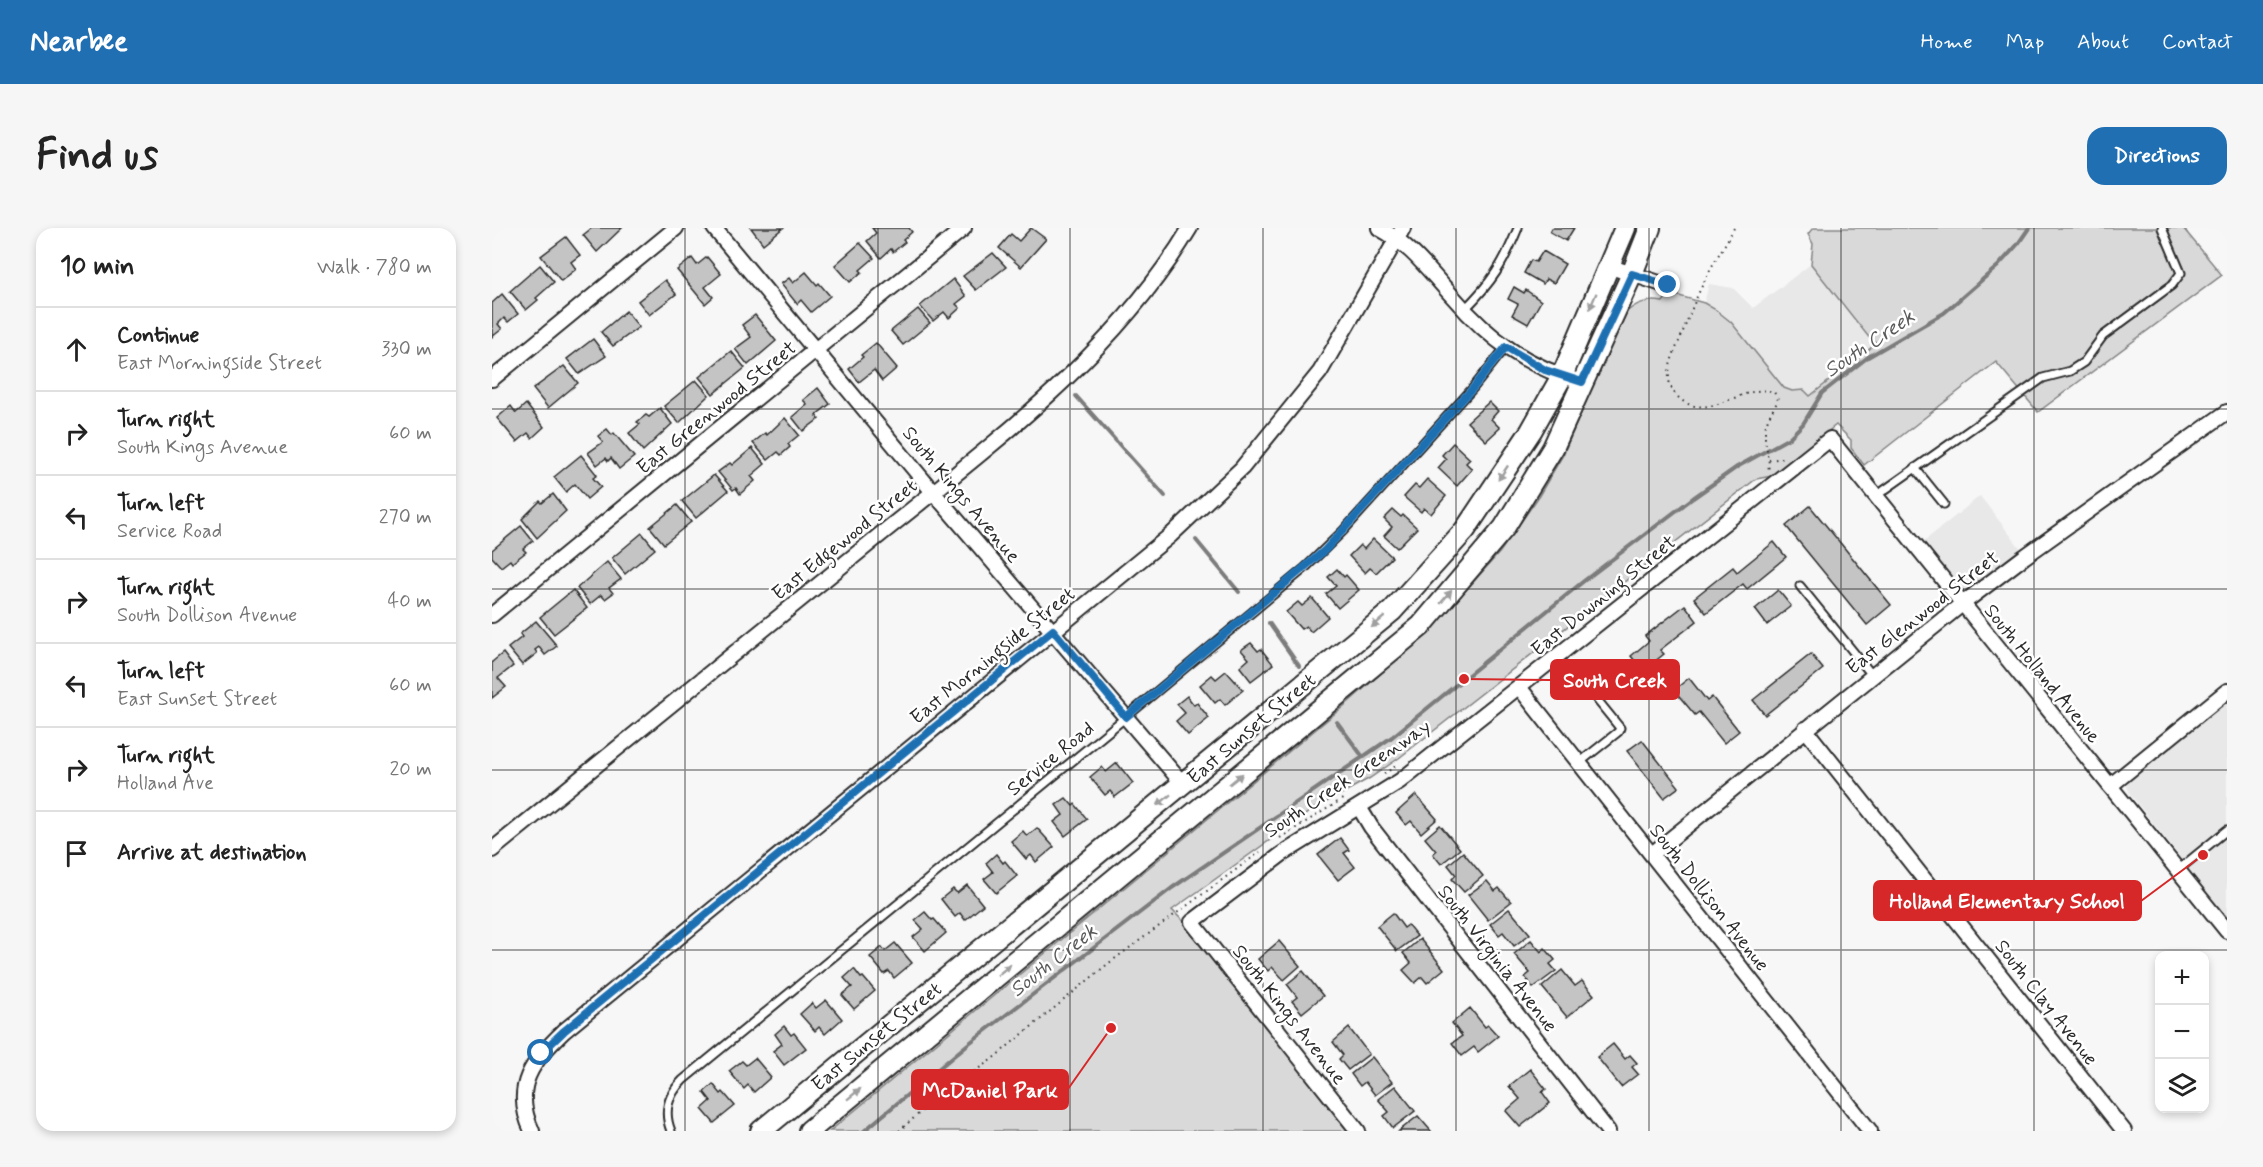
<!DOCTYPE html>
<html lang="en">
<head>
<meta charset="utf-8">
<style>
  :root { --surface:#fff; --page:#f6f6f6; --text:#222; --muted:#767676; --line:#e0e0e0; --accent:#1f6fb2 }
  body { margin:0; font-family:Mynerve,sans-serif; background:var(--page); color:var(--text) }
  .controls { position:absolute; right:18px; bottom:18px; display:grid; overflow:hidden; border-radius:12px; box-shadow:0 3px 9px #0003 }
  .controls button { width:54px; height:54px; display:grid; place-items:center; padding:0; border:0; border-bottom:2px solid var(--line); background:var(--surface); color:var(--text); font:30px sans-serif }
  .stop { position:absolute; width:18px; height:18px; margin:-14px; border:4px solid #1f6fb2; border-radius:50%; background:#fff }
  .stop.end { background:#1f6fb2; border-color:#fff; box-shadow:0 2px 6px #0008 }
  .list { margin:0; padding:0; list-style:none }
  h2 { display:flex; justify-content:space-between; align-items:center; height:78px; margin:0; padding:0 24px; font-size:26px }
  h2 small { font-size:20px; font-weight:400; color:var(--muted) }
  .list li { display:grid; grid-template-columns:39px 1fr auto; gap:18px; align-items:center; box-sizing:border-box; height:84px; padding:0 24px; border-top:2px solid var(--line) }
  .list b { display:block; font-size:22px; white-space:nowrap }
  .list p { margin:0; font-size:20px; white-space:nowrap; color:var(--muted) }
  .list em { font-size:20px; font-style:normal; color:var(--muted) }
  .icon { flex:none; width:33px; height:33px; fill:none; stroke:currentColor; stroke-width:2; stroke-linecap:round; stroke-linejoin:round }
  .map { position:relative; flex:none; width:1735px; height:903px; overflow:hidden; border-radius:18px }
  header { display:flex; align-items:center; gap:36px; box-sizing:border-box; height:84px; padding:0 30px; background:var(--accent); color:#fff }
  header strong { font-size:28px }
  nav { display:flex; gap:33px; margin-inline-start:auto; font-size:21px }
  .intro { display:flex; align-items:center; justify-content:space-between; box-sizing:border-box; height:144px; padding:0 36px }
  h1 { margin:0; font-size:42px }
  .button { padding:15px 27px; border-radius:18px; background:var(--accent); color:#fff; font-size:21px; font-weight:700 }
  main { display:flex; gap:36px; padding:0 36px }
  aside { flex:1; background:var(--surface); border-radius:18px; box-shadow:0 3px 9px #0003 }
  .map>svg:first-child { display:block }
</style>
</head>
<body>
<header>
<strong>Nearbee</strong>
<nav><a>Home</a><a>Map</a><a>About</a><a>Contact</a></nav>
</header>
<div class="intro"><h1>Find us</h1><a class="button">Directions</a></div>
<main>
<aside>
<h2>10 min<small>Walk · 780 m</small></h2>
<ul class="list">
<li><svg class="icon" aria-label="ahead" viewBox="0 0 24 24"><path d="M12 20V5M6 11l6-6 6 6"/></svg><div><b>Continue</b><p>East Morningside Street</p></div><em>330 m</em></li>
<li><svg class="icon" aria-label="right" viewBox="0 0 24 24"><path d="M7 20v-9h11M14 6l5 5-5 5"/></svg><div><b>Turn right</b><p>South Kings Avenue</p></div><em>60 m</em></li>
<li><svg class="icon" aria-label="left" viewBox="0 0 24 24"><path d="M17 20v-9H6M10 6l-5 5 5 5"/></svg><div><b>Turn left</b><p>Service Road</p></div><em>270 m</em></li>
<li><svg class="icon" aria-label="right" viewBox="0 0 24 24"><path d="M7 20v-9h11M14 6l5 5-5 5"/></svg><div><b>Turn right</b><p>South Dollison Avenue</p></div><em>40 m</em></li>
<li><svg class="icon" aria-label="left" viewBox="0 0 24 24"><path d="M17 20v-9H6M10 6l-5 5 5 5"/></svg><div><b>Turn left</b><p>East Sunset Street</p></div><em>60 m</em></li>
<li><svg class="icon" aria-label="right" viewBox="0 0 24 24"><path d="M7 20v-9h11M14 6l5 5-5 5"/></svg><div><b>Turn right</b><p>Holland Ave</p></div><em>20 m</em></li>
<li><svg class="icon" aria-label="arrive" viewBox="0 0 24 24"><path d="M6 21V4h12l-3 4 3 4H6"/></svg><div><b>Arrive at destination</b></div></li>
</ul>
</aside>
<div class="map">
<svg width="1735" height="903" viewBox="0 0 1735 903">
  <rect width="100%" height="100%" fill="#f7f7f7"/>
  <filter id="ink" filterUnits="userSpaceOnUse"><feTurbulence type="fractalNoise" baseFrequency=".0167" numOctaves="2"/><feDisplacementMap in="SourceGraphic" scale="12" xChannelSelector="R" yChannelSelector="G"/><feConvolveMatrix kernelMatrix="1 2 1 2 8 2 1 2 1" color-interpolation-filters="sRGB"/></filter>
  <g filter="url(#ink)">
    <!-- built -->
    <g fill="#e8e8e8">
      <path d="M1319,36l60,76 6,3 -67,53 -6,-6 -12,1 -8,-3 -53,-66 -27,-19 5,-19 24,4 20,20z"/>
      <path d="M1488,268l41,53 -54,42 -5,-2 -39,-47z"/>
      <path d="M1735,471v218l-97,-123 -3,-8 2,-7z"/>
    </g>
    <!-- green -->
    <path fill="#d9d9d9" stroke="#828282" stroke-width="1.5" d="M1321,0h370l39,47 -184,137 -42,-50 -132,103 -13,-17v-8l-15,-15 -64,51 -16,3 -357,279 -29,20 -58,32 -140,100 15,15 161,206h-518l520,-430 84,-75 66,-74 37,-53 26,-44 60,-140c13,-12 23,-16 40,-13l6,-9 35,10 12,7 15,12 53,66 8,3 12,-1 6,6 67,-53 -6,-3 -60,-76 2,-20 -5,-10z"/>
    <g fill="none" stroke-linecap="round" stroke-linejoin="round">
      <!-- stream -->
      <g stroke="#7b7b7b" stroke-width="4">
        <path d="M584,168l89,100"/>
        <path d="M704,312l43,52"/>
        <path d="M777,395l30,43"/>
        <path d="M845,494l26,35"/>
        <path d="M372,903l104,-87 204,-156 220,-151 193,-157 108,-82 44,-31 52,-29 14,-14 19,-31 46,-36 76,-44 54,-47 20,-22 11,-16"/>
      </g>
    </g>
    <!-- building -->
    <g fill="#c4c4c4" stroke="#2b2b2b" stroke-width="1.5">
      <path d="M100,0h30l-25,24 -14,-17z"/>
      <path d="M259,0h32l-20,16z"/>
      <path d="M380,0h37l3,4 -9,8 2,2 -12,10 -2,-3 -10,9 -14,-17 9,-8z"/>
      <path d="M539,0l15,11 -25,28 -22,-19 12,-14 8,7z"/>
      <path d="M1060,0h22l-8,13 -16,-9z"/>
      <path d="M74,9l14,18 -9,7 5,7 -15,12 -20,-25z"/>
      <path d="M368,15l14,15 -14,12 2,2 -12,10 -15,-17z"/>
      <path d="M1051,23l22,13 -11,19 -8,-4 -3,5 -19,-11 7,-13 5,2z"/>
      <path d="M501,25l13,14 -30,23 -13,-14z"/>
      <path d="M215,29l14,17 -16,13 8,10 -8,7 -28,-34 15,-12 5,7z"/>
      <path d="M48,37l14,17 -18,16 2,2 -12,10 -16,-19z"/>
      <path d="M314,44l11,13 2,-2 11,13 -19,16 -10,-12 -4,4 -16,-20 8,-6 4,5z"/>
      <path d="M461,51l13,17 -10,8 4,4 -11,10 -5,-6 -11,9 -13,-15z"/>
      <path d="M173,52l11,14 -27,21 -11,-14z"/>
      <path d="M1022,59l10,6 2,-3 15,11 -13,23 -16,-9 6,-11 -10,-5z"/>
      <path d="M10,66l16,20 -10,8 -4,-4 -6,6 4,5 -10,8v-34z"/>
      <path d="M426,81l12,14 -27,22 -12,-14z"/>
      <path d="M134,83l13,16 -26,19 -12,-14z"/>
      <path d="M263,87l21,26 -28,24 -13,-16 16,-12 -9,-12z"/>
      <path d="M101,111l13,17 -27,18 -12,-15z"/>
      <path d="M384,115l21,25 -15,13 -8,-11 -15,12 -10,-13 14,-12 -2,-2z"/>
      <path d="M239,123l14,17 -32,26 -14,-17z"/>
      <path d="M72,138l14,17 -30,25 -15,-19z"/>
      <path d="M204,152l13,15 -30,28 -15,-17z"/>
      <path d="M326,160l12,16 -14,11 3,4 -16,12 -11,-14 15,-13 -4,-4z"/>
      <path d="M997,174l9,9 -7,8 9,9 -14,13 -19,-19z"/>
      <path d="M34,176l18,23 -12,11 -4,-5 -11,9 -20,-24 14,-12 5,7z"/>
      <path d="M168,180l12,16 -29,27 -14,-18 11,-9 -3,-2 9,-7 3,2z"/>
      <path d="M293,190l14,17 -11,9 2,3 -9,8 -3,-3 -10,8 -15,-17 12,-10 2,2z"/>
      <path d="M115,201l5,6 2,-2 20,24 -15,12 -8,-11 -3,3 -2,-3 -9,7 -9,-12 15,-11 -5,-6z"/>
      <path d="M961,215l17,16 -4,4 6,6 -15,17 -19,-18 8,-9 -4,-4z"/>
      <path d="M260,220l13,16 -14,12 4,5 -15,13 -4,-6 -3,2 -15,-18 12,-9 2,2z"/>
      <path d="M89,227l16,20 -4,3 8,9 -14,12 -12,-15 -9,8 -12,-15z"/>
      <path d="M222,247l14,16 -32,27 -14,-17z"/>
      <path d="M935,251l19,17 -15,18 -7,-6 -3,4 -17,-15 11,-12 4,3z"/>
      <path d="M61,266l13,17 -29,27 -15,-19 18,-18 2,2z"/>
      <path d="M185,277l14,17 -27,22 -14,-17z"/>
      <path d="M1318,278l81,99 -24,20 -81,-99z"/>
      <path d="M901,282l8,7 2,-2 14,13 -20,20 -13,-12 8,-9 -8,-8z"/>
      <path d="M29,298l12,15 -10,8 3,3 -14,11 -2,-3 -9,7 -9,-10v-7z"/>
      <path d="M150,305l13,16 -30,25 -13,-16z"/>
      <path d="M881,311l19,18 -16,16 -6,-5 -5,5 -16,-17 11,-11 4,4z"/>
      <path d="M1282,314l12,15 -39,32 -4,-5 -37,29 -12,-15 39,-31 4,5z"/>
      <path d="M115,334l14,17 -12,9 4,5 -8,6 -4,-4 -11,9 -13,-16z"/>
      <path d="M845,341l7,8 2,-2 13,15 -21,18 -12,-14 10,-8 -8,-9z"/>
      <path d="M81,362l14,18 -33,26 -14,-17z"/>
      <path d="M1286,362l13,16 -24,19 -12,-16z"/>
      <path d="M820,370l16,19 -17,15 -5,-6 -5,3 -15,-17 12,-10 4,4z"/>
      <path d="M1193,377l12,16 -37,29 4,4 -21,17 -12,-15 18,-15 -4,-5z"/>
      <path d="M44,393l21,25 -12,9 -6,-8 -4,3 2,3 -15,12 -14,-17 14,-11 -2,-3z"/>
      <path d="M759,415l7,8 3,-2 12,15 -22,17 -11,-14 9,-8 -8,-9z"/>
      <path d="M11,425l10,13 -15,12 8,9 -14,11v-36z"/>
      <path d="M1319,426l12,15 -58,46 -12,-15z"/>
      <path d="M734,443l17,19 -18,15 -5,-6 -5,4 -15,-18 12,-10 4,4z"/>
      <path d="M1197,450l18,23 5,-4 27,34 -15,12 -25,-31 -4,3 -21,-25z"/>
      <path d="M695,468l7,9 3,-2 12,15 -21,17 -12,-14 9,-8 -8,-9z"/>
      <path d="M1150,512l37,47 -15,11 -37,-47z"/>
      <path d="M625,535l16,20 -18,14 -5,-6 -5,4 -15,-18 12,-10 4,5z"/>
      <path d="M924,567l21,24 -16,14 -10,-12 -5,4 -10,-12z"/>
      <path d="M574,570l7,8 2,-2 12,15 -22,17 -11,-14 9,-7 -7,-10z"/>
      <path d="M948,597l20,24 -19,15 -8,-10 3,-3 -11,-13z"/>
      <path d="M545,600l17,19 -18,15 -5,-7 -5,4 -15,-18 12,-10 4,5z"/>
      <path d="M848,610l9,12 -5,3 11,14 -17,13 -20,-25z"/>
      <path d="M971,624l20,24 -19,16 -12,-13 4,-4 -8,-10z"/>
      <path d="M504,626l7,9 2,-2 12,15 -21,17 -12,-14 9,-7 -7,-9z"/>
      <path d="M995,653l8,10 4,-3 12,14 -23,18 -20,-25z"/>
      <path d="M475,657l16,20 -18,15 -5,-7 -5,4 -14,-18 12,-10 4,4z"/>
      <path d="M1017,681l21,25 -16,12 -11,-14 -4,3 -9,-11z"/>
      <path d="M433,684l7,8 2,-1 12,14 -21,18 -12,-14 10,-8 -8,-9z"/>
      <path d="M901,685l11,15 4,-3 9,11 -20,15 -20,-25z"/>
      <path d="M928,711l24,30 -17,14 -5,-6 -7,6 -12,-13 8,-7 -8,-10z"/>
      <path d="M1039,712l10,12 4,-4 10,12 -5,4 6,7 -23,17 -8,-11 5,-4 -16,-19z"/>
      <path d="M787,713l21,25 -16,14 -12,-13 -4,4 -10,-12z"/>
      <path d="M403,715l17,20 -18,15 -5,-7 -5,3 -14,-17 12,-10 3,4z"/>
      <path d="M362,741l7,9 2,-1 12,14 -21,18 -12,-14 10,-8 -8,-9z"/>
      <path d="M1070,742l13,16 7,-5 12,14 -27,22 -25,-30z"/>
      <path d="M811,743l20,25 -21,17 -10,-12 5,-4 -10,-13z"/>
      <path d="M334,772l16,19 -17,15 -6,-7 -4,4 -15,-17 12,-11 4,5z"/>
      <path d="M978,780l15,19 3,-2 10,11 -20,16 -4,-5 -12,9 -10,-13 10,-7 -10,-13z"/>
      <path d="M292,798l7,9 3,-2 12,15 -22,17 -11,-14 9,-7 -7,-10z"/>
      <path d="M857,800l20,26 -21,16 -9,-11 4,-4 -10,-13z"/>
      <path d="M1121,816l12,15 5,-4 7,8 -5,4 6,7 -17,13 -24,-30z"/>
      <path d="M880,829l20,25 -17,13 -10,-13 -5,4 -9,-12z"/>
      <path d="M263,830l16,19 -17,15 -6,-7 -4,4 -15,-18 13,-10 4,4z"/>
      <path d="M1038,841l16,20 -4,3 8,11 -30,24 -14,-16 14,-12 -11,-13z"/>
      <path d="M221,856l8,10 2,-2 12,14 -21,17 -12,-14 9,-8 -7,-9z"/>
      <path d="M903,858l20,25 -22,17 -9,-12 5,-4 -11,-13z"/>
      <path d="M926,888l13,15h-32z"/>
    </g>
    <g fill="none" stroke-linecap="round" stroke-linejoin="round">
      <!-- service casing -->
      <g stroke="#2b2b2b" stroke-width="11">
        <g id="service">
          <path d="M972,82c28,-28 39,-45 54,-82"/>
          <path d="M1423,240l29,36"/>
          <path d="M1384,268l167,-118 27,-7 14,-9 19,-26 69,-51 9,-12 -19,-45"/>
          <path d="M1308,358l72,89"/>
          <path d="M1081,442l47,58 -2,4 -39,31"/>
          <path d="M1686,642l49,-40"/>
          <path d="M179,903c-8,-20 -3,-36 12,-51l443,-363 179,-149 38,-37 130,-143 33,-41"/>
        </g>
      </g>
      <!-- minor casing -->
      <g stroke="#2b2b2b" stroke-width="18">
        <g id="minor">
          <path d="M222,0l219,264 250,292"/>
          <path d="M887,0c33,18 49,42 74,69 37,43 74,70 129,85"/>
          <path d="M1116,38l60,20"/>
          <path d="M0,151l184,-151"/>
          <path d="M0,387l472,-387"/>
          <path d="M1027,459l351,444"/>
          <path d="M1313,501l319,402"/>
          <path d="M1618,558l117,-95"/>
          <path d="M867,579l12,20 237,304"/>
          <path d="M0,622c124,-101 249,-202 373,-303 118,-96 246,-187 325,-319"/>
          <path d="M1160,626l310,-250 62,-47 203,-145"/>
          <path d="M40,903c-21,-45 1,-70 32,-100l607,-496 71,-67 78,-96 83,-144"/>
          <path d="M866,903l-166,-209 90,-68 118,-73 430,-342 397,492"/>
        </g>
      </g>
      <!-- secondary casing -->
      <g stroke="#2b2b2b" stroke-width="24">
        <g id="secondary">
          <path d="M269,903l631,-520 73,-81 66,-99 31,-55 63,-148"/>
          <path d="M317,903l612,-505 83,-98 49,-80 79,-174 18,-46"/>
        </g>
      </g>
      <!-- path -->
      <g stroke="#2b2b2b" stroke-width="2" stroke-dasharray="1.5 4.5" stroke-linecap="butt">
        <path d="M1242,0c-9,18 -21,34 -29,52 -10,19 -17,39 -25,59 -5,12 -12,26 -11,39 0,13 13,26 26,28 26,5 53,-22 79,-14l4,8c-5,11 -13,20 -13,32 -1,13 6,26 3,39"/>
        <path d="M1277,232l14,-2"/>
        <path d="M892,546l13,-9"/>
        <path d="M788,610l66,-41"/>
        <path d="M407,903l41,-36 51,-35 118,-97 151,-111"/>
      </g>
      <!-- service -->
      <use href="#service" stroke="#fff" stroke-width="7"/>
      <!-- minor -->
      <use href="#minor" stroke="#fff" stroke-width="14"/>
      <!-- secondary -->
      <use href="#secondary" stroke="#fff" stroke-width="20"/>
    </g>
    <!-- one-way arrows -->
    <defs><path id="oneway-solid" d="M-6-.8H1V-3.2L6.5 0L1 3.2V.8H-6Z" transform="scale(1.5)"/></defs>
    <g fill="#a0a0a0">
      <use href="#oneway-solid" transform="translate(1101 73) rotate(113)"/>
      <use href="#oneway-solid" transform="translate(1011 245) rotate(124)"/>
      <use href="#oneway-solid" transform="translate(954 369) rotate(-50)"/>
      <use href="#oneway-solid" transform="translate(886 394) rotate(140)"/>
      <use href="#oneway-solid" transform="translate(744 551) rotate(-39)"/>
      <use href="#oneway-solid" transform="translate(672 572) rotate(141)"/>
      <use href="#oneway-solid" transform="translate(512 742) rotate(-39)"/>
      <use href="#oneway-solid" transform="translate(362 866) rotate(-39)"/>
    </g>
  </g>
  <g fill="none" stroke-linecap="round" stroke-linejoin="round" filter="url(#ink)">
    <!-- route -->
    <path stroke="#1f6fb2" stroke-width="8" d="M49,825l23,-22 489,-401 73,87 199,-167 148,-162 33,-41 39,23 37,12 50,-108 36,11"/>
  </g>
  <!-- grid -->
  <path fill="none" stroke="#2b2b2b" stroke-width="1.5" stroke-opacity="0.55" d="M193,0v903M386,0v903M578,0v903M771,0v903M964,0v903M1157,0v903M1349,0v903M1542,0v903M0,181h1735M0,361h1735M0,542h1735M0,722h1735"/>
  <g text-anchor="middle" stroke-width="5" stroke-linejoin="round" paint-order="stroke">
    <!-- street labels -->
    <g font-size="20" fill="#2b2b2b" stroke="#fff">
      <text transform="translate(224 179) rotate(-39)" y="7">East Greenwood Street</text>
      <text transform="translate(470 266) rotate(50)" y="7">South Kings Avenue</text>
      <text transform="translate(352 311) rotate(-39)" y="7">East Edgewood Street</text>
      <text transform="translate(1111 367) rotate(-39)" y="7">East Downing Street</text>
      <text transform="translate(1430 384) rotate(-38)" y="7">East Glenwood Street</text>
      <text transform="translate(500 427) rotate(-39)" y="7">East Morningside Street</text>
      <text transform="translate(1551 445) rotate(51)" y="7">South Holland Avenue</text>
      <text transform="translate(759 500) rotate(-40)" y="7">East Sunset Street</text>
      <text transform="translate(558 530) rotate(-39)" y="7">Service Road</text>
      <text transform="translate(855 550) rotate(-34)" y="7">South Creek Greenway</text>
      <text transform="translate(1218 669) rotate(52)" y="7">South Dollison Avenue</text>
      <text transform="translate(1006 730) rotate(52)" y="7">South Virginia Avenue</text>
      <text transform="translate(1555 774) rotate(52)" y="7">South Clay Avenue</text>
      <text transform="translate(798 786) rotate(52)" y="7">South Kings Avenue</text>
      <text transform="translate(384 808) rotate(-39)" y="7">East Sunset Street</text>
    </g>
    <!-- water labels -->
    <g font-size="21" font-style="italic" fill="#5a5a5a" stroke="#fff">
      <text transform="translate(1377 115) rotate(-34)" y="7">South Creek</text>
      <text transform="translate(561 732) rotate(-38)" y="7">South Creek</text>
    </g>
  </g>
  <!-- callouts -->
  <path fill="none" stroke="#d62828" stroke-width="2" d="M972 451L1059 452M1711 627L1649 673M619 800L576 861"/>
  <g fill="#d62828" stroke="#fff" stroke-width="2">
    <circle cx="972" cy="451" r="6"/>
    <circle cx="1711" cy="627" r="6"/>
    <circle cx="619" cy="800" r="6"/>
  </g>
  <g fill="#d62828" stroke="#d62828" stroke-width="2">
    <rect x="1059" y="432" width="128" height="39" rx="6"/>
    <rect x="1382" y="653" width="267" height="39" rx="6"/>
    <rect x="420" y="842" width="156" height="39" rx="6"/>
  </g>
  <g font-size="21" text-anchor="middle" font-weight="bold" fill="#fff">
    <text x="1123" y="459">South Creek</text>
    <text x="1515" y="680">Holland Elementary School</text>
    <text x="498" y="869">McDaniel Park</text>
  </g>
</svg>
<div class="controls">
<button>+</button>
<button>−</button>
<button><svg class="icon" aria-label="layers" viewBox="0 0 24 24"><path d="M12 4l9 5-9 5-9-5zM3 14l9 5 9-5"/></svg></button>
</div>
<div class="stop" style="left:49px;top:825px"></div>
<div class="stop end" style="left:1176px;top:57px"></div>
</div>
</main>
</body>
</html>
